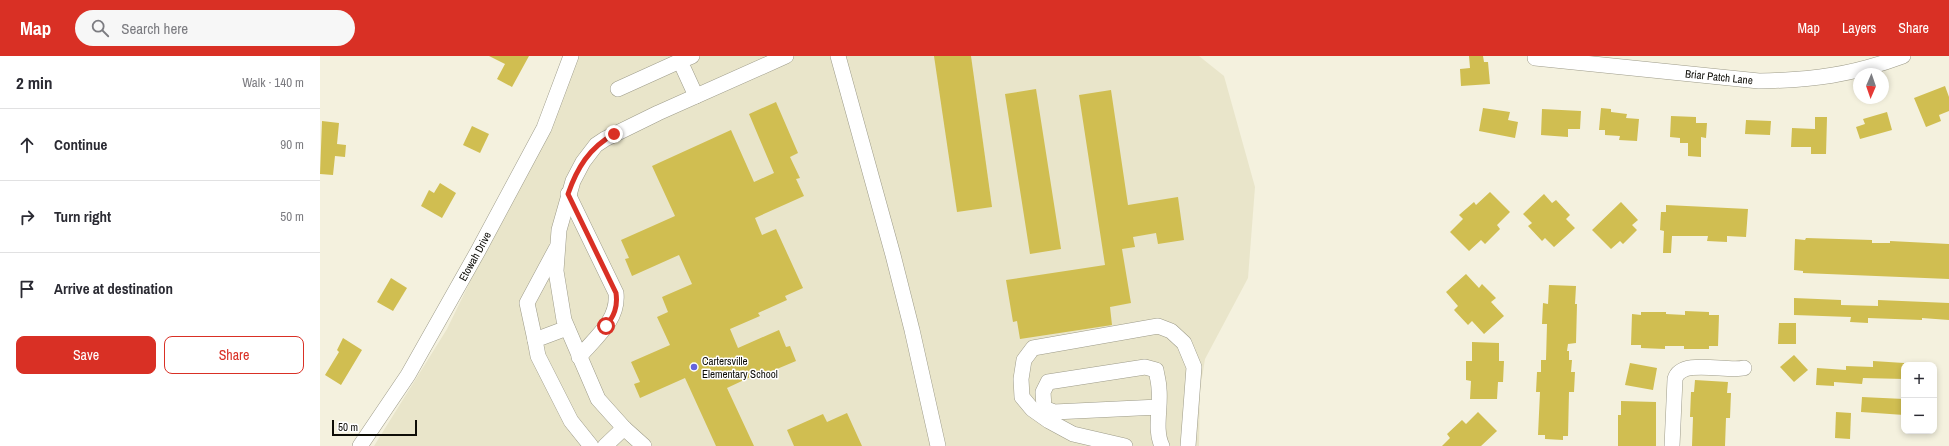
<!DOCTYPE html>
<html lang="en">
<head>
<meta charset="utf-8">
<style>
  :root { --surface:#fff; --page:#f7f7f7; --text:#2b2b33; --muted:#7c7c81; --line:#e1e1e2; --accent:#d93025 }
  body { margin:0; font-family:"Archivo Narrow",sans-serif; background:var(--page); color:var(--text) }
  .controls { position:absolute; right:12px; bottom:12px; display:grid; overflow:hidden; border-radius:8px; box-shadow:0 2px 6px #0003 }
  .controls button { width:36px; height:36px; display:grid; place-items:center; padding:0; border:0; border-bottom:1px solid var(--line); background:var(--surface); color:var(--text); font:20px sans-serif }
  .compass { position:absolute; left:1533px; top:12px; width:36px; height:36px; border-radius:50%; background:var(--surface); box-shadow:0 2px 6px #0003; rotate:182deg }
  .scale { position:absolute; left:12px; bottom:10px; width:85px; box-sizing:border-box; padding-left:4px; border:2px solid #0e0d07; border-top:0; font-size:11px; line-height:14px; white-space:nowrap; color:#0e0d07; -webkit-text-stroke:3px #fff; paint-order:stroke }
  .stop { position:absolute; width:12px; height:12px; margin:-9px; border:3px solid #d93025; border-radius:50%; background:#fff }
  .stop.end { background:#d93025; border-color:#fff; box-shadow:0 1px 4px #0008 }
  .list { margin:0; padding:0; list-style:none }
  h2 { display:flex; justify-content:space-between; align-items:center; height:52px; margin:0; padding:0 16px; font-size:17px }
  h2 small { font-size:13px; font-weight:400; color:var(--muted) }
  .list li { display:grid; grid-template-columns:26px 1fr auto; gap:12px; align-items:center; box-sizing:border-box; height:72px; padding:0 16px; border-top:1px solid var(--line) }
  .list b { display:block; font-size:15px; white-space:nowrap }
  .list em { font-size:13px; font-style:normal; color:var(--muted) }
  .actions { display:flex; gap:8px; padding:12px 16px }
  .actions a { flex:1; padding:9px 0; border:1px solid var(--accent); border-radius:8px; text-align:center; font-size:14px; color:var(--accent) }
  .actions .main { background:var(--accent); color:#fff }
  .icon { flex:none; width:22px; height:22px; fill:none; stroke:currentColor; stroke-width:2; stroke-linecap:round; stroke-linejoin:round }
  .map { position:relative; flex:none; width:1629px; height:390px; overflow:hidden }
  header { display:flex; align-items:center; gap:24px; box-sizing:border-box; height:56px; padding:0 20px; background:var(--accent); color:#fff }
  header strong { font-size:19px }
  nav { display:flex; gap:22px; margin-inline-start:auto; font-size:14px }
  .search { width:280px; height:36px; background:var(--page); display:flex; align-items:center; gap:10px; box-sizing:border-box; padding:0 14px; border-radius:22px; color:var(--muted); font-size:15px }
  main { display:flex }
  aside { flex:1; background:var(--surface) }
  .map>svg:first-child { display:block }
</style>
</head>
<body>
<header>
<strong>Map</strong>
<div class="search"><svg class="icon" aria-label="search" viewBox="0 0 24 24"><circle cx="10" cy="10" r="6"/><path d="M15 15l6 6"/></svg>Search here</div>
<nav><a>Map</a><a>Layers</a><a>Share</a></nav>
</header>
<main>
<aside>
<h2>2 min<small>Walk · 140 m</small></h2>
<ul class="list">
<li><svg class="icon" aria-label="ahead" viewBox="0 0 24 24"><path d="M12 20V5M6 11l6-6 6 6"/></svg><div><b>Continue</b></div><em>90 m</em></li>
<li><svg class="icon" aria-label="right" viewBox="0 0 24 24"><path d="M7 20v-9h11M14 6l5 5-5 5"/></svg><div><b>Turn right</b></div><em>50 m</em></li>
<li><svg class="icon" aria-label="arrive" viewBox="0 0 24 24"><path d="M6 21V4h12l-3 4 3 4H6"/></svg><div><b>Arrive at destination</b></div></li>
</ul>
<div class="actions"><a class="main">Save</a><a>Share</a></div>
</aside>
<div class="map">
<svg width="1629" height="390" viewBox="0 0 1629 390">
  <rect width="100%" height="100%" fill="#f4f1de"/>
  <!-- built -->
  <path fill="#e9e5ca" d="M258,0h621l25,20 31,111 -7,91 -43,81 -5,31 -1,56h-825l73,-117 40,-82 64,-119z"/>
  <!-- building -->
  <g fill="#d0be51">
    <path d="M169,0h40l-17,31 -15,-8 8,-15z"/>
    <path d="M614,0h37l21,151 -35,5z"/>
    <path d="M1149,0h14l1,6h4l2,22 -29,2 -1,-17 10,-1z"/>
    <path d="M1625,30l4,11v14l-10,4 2,6 -15,6 -12,-29z"/>
    <path d="M716,33l25,160 -31,5 -25,-160z"/>
    <path d="M791,34l17,115 50,-8 6,43 -26,4 -2,-11 -23,4 2,10 -13,2 9,54 -21,4 2,18 -92,14 -3,-18 -4,1 -7,-42 99,-15 -26,-170z"/>
    <path d="M456,46l22,51 -8,4 10,21 -4,1 8,17 -49,22 7,17 14,-6 27,59 -18,8 2,4 -29,13 2,3 -30,13 8,19 41,-18 7,17 4,-1 6,15 -36,15 -1,-3 -32,15 27,58h-38l-31,-68 -45,20 -6,-14 6,-2 -9,-20 39,-17 -13,-28 11,-5 -6,-15 30,-13 -13,-29 -47,21 -7,-17 4,-1 -8,-18 54,-24 -23,-50 79,-36 23,52 20,-9 -25,-59z"/>
    <path d="M1163,52l27,4 -2,8 10,2 -3,16 -36,-7z"/>
    <path d="M1281,52l10,1v3l16,2 -1,4 13,1 -2,22 -18,-1 1,-4 -15,-1v-5h-6z"/>
    <path d="M1222,53l39,2 -1,18h-12v8l-27,-2z"/>
    <path d="M1567,56l5,18 -32,9 -4,-12 9,-3 -2,-5z"/>
    <path d="M1351,60l25,1v6h11l-1,15 -5,-1v20l-13,-1v-13h-8v-5l-10,-1z"/>
    <path d="M1495,61h12l-1,37h-15v-7h-20l1,-19 23,1z"/>
    <path d="M1426,64l25,1 -1,14 -25,-1z"/>
    <path d="M2,65l17,2 -2,21 9,1 -1,12 -10,-1 -2,19 -13,-1z"/>
    <path d="M152,70l17,8 -9,19 -17,-8z"/>
    <path d="M120,127l16,10 -14,25 -21,-12 8,-16 5,3z"/>
    <path d="M1170,136l20,20 -13,13 3,4 -15,15 -4,-4 -12,11 -19,-19 13,-13 -4,-4 15,-13 2,3z"/>
    <path d="M1224,138l8,9 4,-3 14,15 -4,4 9,9 -21,19 -9,-9 -3,3 -14,-15 4,-3 -9,-9z"/>
    <path d="M1301,146l17,18 -6,5 5,5 -14,14 -3,-3 -9,8 -19,-19z"/>
    <path d="M1346,149l82,4 -2,28 -19,-1v6l-20,-1 1,-5h-36l-1,17h-8l1,-22 -4,-1 1,-18h5z"/>
    <path d="M1486,182l66,2v3h18v-2l59,3v35l-146,-6v-2l-9,-1 1,-31 10,1z"/>
    <path d="M1146,218l13,14 3,-4 14,14 -5,4 13,14 -20,18 -12,-13 -4,4 -14,-15 4,-4 -12,-14z"/>
    <path d="M71,222l16,10 -14,23 -16,-9z"/>
    <path d="M1229,229l27,1 -1,18h2l-1,39 -8,1 -1,7h2v9h3l-1,12h4l-1,20h-5l-1,44h-5v4l-18,-1v-4h-7l2,-43h-4l1,-20h4v-12h5l1,-36h-5l1,-21 5,1z"/>
    <path d="M1474,242l47,2v5l37,1v-6l71,3v17l-27,-2v2l-54,-2v5l-18,-1 1,-5 -57,-2z"/>
    <path d="M1365,255l24,1v3h10l-1,31h-9v3h-25v-3h-19v3l-24,-1v-3h-10l1,-31 9,1v-3h25v2l19,1z"/>
    <path d="M1459,267h17v21h-18z"/>
    <path d="M23,282l19,12 -21,35 -16,-10 14,-23 -2,-2z"/>
    <path d="M1152,286l27,1v18h5l-1,21h-5l-1,17h-27l1,-18 -5,-1v-19h6z"/>
    <path d="M1474,299l14,15 -14,12 -14,-15z"/>
    <path d="M1553,305l31,2v16l-41,-1 -1,6 -28,-2v4l-18,-1 1,-17 29,2v-4l27,1z"/>
    <path d="M1310,307l27,5 -4,22 -28,-5z"/>
    <path d="M1375,324l33,2 -1,11h4l-1,25h-4l-1,28h-33l1,-29h-3l1,-25h3z"/>
    <path d="M1542,341l42,2v16l-43,-3z"/>
    <path d="M1301,345l35,1v44h-38v-31h3z"/>
    <path d="M1158,356l19,19 -16,15h-39l8,-8 -3,-4 15,-14 4,4z"/>
    <path d="M1516,356l15,1 -1,26 -15,-1z"/>
    <path d="M527,357l15,33h-68l-7,-16 36,-16 4,8z"/>
  </g>
  <g fill="none" stroke-linecap="round" stroke-linejoin="round">
    <!-- minor casing -->
    <g stroke="#9d9b89" stroke-width="16">
      <g id="minor">
        <path d="M372,0l-12,5 16,35"/>
        <path d="M518,0l55,199 19,75 26,116"/>
        <path id="s1" d="M1215,0v2l224,23c54,-1 93,-6 144,-25"/>
        <path d="M298,33l62,-28"/>
        <path d="M248,138l48,99c3,27 -21,45 -37,64"/>
        <path d="M247,272l-32,12 3,16 33,65 20,25"/>
        <path d="M215,284l-8,-37 29,-54"/>
        <path d="M839,351l-105,5 -10,-4 -1,-16 5,-10 97,-15 11,3c1,6 3,13 3,19 2,18 -5,41 3,57"/>
        <path id="s2" d="M40,390l48,-71 70,-124 66,-123 27,-72"/>
        <path d="M285,390l19,-18"/>
        <path d="M324,390l-20,-18 -26,-29 -34,-79 -8,-49 3,-41 14,-49 10,-19 13,-17 9,-6 53,-26 128,-57"/>
        <path d="M805,390l-52,-12 -24,-13 -17,-12 -10,-12 -1,-18 3,-19 9,-12 125,-22 13,5 13,12 10,24 -6,79"/>
        <path d="M1352,390l3,-67c6,-21 51,-7 69,-11"/>
      </g>
    </g>
    <!-- minor -->
    <use href="#minor" stroke="#fff" stroke-width="15"/>
  </g>
  <g fill="none" stroke-linecap="round" stroke-linejoin="round">
    <!-- route -->
    <path stroke="#d93025" stroke-width="5" d="M286,270c8,-10 12,-19 10,-33l-48,-99c9,-26 21,-46 46,-60"/>
  </g>
  <!-- markers -->
  <circle fill="#6664de" stroke="#fff" stroke-width="1.5" cx="374" cy="311" r="4"/>
  <g text-anchor="middle" stroke-width="3" stroke-linejoin="round" paint-order="stroke">
    <!-- street labels -->
    <g font-size="11" fill="#0e0d07" stroke="#fff">
      <text dy="4" stroke="none"><textPath href="#s1" startOffset="187">Briar Patch Lane</textPath></text>
      <text dy="4" stroke="none"><textPath href="#s2" startOffset="222">Etowah Drive</textPath></text>
    </g>
    <!-- poi labels -->
    <g font-size="11" fill="#0e0d07" stroke="#fff" text-anchor="start">
      <text x="382" y="309">Cartersville<tspan x="382" dy="13">Elementary School</tspan></text>
    </g>
  </g>
</svg>
<div class="controls">
<button>+</button>
<button>−</button>
</div>
<svg class="compass" viewBox="-18 -18 36 36"><path d="M0-13l5 13h-10z" fill="#e53935"/><path d="M0 13l5-13h-10z" fill="#7c7c81"/></svg>
<div class="scale">50 m</div>
<div class="stop" style="left:286px;top:270px"></div>
<div class="stop end" style="left:294px;top:78px"></div>
</div>
</main>
</body>
</html>
